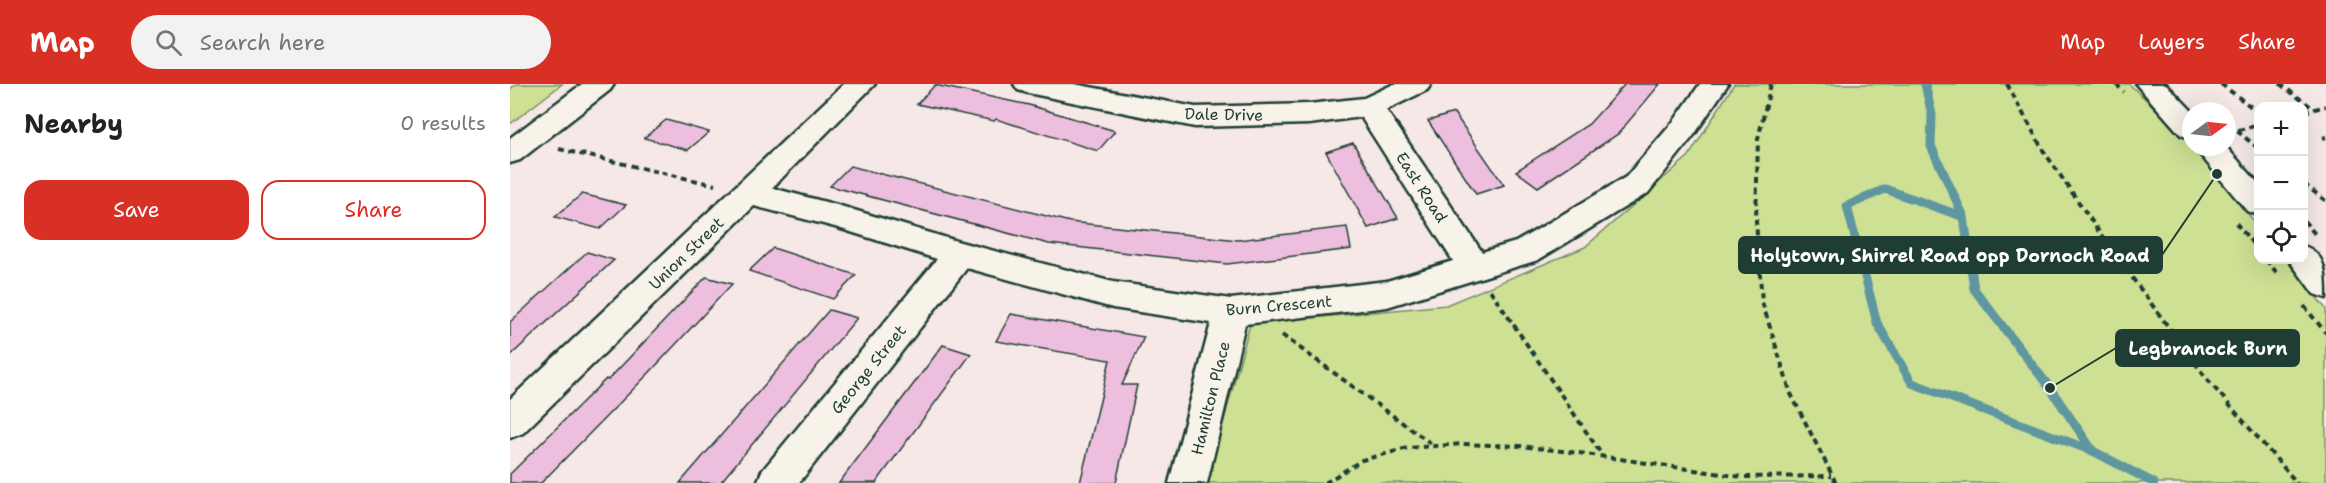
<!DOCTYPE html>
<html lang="en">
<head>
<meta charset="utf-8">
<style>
  :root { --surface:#fff; --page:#f2f2f2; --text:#222; --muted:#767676; --line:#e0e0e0; --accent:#d93025 }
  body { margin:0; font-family:"Shantell Sans",sans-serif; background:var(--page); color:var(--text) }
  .controls { position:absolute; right:18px; top:18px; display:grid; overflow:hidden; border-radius:12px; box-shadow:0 6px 24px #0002 }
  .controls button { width:54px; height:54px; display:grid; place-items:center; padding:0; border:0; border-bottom:2px solid var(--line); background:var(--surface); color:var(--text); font:30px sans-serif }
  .compass { position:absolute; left:1672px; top:18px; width:54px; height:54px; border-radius:50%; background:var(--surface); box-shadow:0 6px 24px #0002; rotate:75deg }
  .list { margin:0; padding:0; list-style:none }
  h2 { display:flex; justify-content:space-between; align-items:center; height:78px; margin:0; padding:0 24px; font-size:26px }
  h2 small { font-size:20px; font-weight:400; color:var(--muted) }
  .actions { display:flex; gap:12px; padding:18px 24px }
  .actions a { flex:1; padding:14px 0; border:2px solid var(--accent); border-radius:18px; text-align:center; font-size:21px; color:var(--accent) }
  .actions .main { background:var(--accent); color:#fff }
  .icon { flex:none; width:33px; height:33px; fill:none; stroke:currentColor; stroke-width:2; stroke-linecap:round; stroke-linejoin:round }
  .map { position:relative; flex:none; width:1816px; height:399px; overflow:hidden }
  header { display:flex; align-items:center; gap:36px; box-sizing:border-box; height:84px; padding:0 30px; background:var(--accent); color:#fff }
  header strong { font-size:28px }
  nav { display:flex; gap:33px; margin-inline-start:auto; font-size:21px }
  .search { width:420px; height:54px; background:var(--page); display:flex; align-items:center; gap:15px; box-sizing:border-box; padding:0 21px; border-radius:33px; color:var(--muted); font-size:22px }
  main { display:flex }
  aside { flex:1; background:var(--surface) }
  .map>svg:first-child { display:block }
</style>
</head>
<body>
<header>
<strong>Map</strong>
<div class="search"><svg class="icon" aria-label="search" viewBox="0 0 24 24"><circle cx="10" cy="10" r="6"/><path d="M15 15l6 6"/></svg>Search here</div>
<nav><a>Map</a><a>Layers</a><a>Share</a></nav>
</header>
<main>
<aside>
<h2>Nearby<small>0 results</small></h2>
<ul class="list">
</ul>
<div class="actions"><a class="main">Save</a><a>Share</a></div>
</aside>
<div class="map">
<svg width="1816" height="399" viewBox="0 0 1816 399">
  <rect width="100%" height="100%" fill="#f5e8e6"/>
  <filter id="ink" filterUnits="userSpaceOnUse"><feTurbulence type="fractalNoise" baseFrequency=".0167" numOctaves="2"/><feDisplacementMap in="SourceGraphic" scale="12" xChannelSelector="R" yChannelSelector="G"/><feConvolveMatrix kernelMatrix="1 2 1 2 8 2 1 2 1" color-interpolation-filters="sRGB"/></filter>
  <g filter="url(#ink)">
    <!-- green -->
    <g fill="#cde094" stroke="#768e64" stroke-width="1.5">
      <path d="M7,0h45l-52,40v-35z"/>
      <path d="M1224,0h395l52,48 77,94v34h28l40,49v174h-1119l43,-159 196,-19 139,-58 104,-91z"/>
    </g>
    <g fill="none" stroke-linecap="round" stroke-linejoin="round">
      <!-- stream -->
      <g stroke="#5e97a0" stroke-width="9">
        <path d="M1415,0l7,31 -1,31 33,71 -79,-28 -38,17 30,117 35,60 181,68"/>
        <path d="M1454,133l10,72 76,99 43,63 61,32"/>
      </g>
    </g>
    <!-- building -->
    <g fill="#eebedf" stroke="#1f3d34" stroke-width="1.5">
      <path d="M1115,0h35l-42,50 -80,53 -22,-16 73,-47z"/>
      <path d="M425,1l94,20 86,26 -17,20 -102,-32 -2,2 -77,-17z"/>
      <path d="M944,29l50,72 -28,9 -48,-73z"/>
      <path d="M156,36l43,12 -21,18 -44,-12z"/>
      <path d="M843,59l45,75 -30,10 -42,-76z"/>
      <path d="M340,82l220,56 168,18 109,-13 4,22 -124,15 -178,-20 -219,-58z"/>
      <path d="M72,110l44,11 -26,24 -45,-12z"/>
      <path d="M263,164l83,27 -23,24 -84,-28z"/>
      <path d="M77,168l27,8 -104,96v-34z"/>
      <path d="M196,193l26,7 -81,87 -110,112h-31v-9l96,-95 2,1z"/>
      <path d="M319,226l28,8 -137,165h-40z"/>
      <path d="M501,230l133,23 -22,48h15l-21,98h-36l30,-123 -114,-19z"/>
      <path d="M433,261l28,9 -95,129h-37z"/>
    </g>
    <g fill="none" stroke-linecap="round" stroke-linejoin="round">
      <!-- minor casing -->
      <g stroke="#1f3d34" stroke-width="5">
        <g id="minor">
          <path d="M72,0h32l-4,6 -90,70 -10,3v-25z"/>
          <path d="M334,0h31l-103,104 65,17 123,37 153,40 118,17 156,-18 66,-20 -92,-144 -52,7 -114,3 -167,-34 -10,-3 -4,-6h60l121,23 114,-3 55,-6 30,-14h37l-4,6 -41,20 96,142 34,-10 110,-65 48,-56 26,-37h28l-34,51 -46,58 -110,67 -151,47 -142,17 -38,159h-38l42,-160 -98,-15 -146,-40 -168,215h-42l5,-12 175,-212 -102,-32 -81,-21 -231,227 -13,5v-39z"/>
          <path d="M1626,0h30l26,27 -1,27 -10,-3z"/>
          <path d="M1684,63h32l32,36v31l-11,-3z"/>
          <path d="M1794,162c22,8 22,27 22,52l-12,-4 -25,-34h15z"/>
        </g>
      </g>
      <!-- path -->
      <g stroke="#1f3d34" stroke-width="4" stroke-dasharray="6 4.5" stroke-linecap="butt">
        <path d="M1261,0l-13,55 -2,82 6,81 29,92 45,89"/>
        <path d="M1497,0l36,66 65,95 98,133 91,105"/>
        <path d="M1606,0l8,8"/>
        <path d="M1711,0l37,28"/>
        <path d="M1770,0l34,25"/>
        <path d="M1794,28l22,-6"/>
        <path d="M1727,47l21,17"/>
        <path d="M1718,49l30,-8"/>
        <path d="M1813,54l3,-1"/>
        <path d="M49,65l156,36"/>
        <path d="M1794,100l22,17"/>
        <path d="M1794,137l11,13"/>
        <path d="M1726,139l22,27"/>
        <path d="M1756,176l12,14"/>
        <path d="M980,206l112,165"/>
        <path d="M1794,222l22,27"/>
        <path d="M772,251l151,110"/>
        <path d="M815,399l37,-23 46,-12 54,-4 58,2 59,7 163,24 89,-1"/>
      </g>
      <!-- minor -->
      <use href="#minor" fill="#f7f3e8" fill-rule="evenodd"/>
    </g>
  </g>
  <g text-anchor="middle" stroke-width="4.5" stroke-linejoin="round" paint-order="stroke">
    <!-- street labels -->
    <g font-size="16" fill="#1f3d34" stroke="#f7f3e8">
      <text transform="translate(714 30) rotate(1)" y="6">Dale Drive</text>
      <text transform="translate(912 103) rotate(57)" y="6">East Road</text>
      <text transform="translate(176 169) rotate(-44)" y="6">Union Street</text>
      <text transform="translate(769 221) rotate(-5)" y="6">Burn Crescent</text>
      <text transform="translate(358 285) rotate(-51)" y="6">George Street</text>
      <text transform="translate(700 314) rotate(-76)" y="6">Hamilton Place</text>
    </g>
  </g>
  <!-- callouts -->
  <path fill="none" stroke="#1f3d34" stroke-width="2" d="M1707 90L1652 171M1540 304L1606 264"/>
  <g fill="#1f3d34" stroke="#f7f3e8" stroke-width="2">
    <circle cx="1707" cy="90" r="6"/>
    <circle cx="1540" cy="304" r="6"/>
  </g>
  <g fill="#1f3d34" stroke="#1f3d34" stroke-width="2">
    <rect x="1229" y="153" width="423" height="36" rx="6"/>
    <rect x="1606" y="246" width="183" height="36" rx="6"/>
  </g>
  <g font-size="18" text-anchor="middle" font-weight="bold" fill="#fff">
    <text x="1440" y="178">Holytown, Shirrel Road opp Dornoch Road</text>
    <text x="1698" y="271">Legbranock Burn</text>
  </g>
</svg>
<div class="controls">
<button>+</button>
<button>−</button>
<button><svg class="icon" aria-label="locate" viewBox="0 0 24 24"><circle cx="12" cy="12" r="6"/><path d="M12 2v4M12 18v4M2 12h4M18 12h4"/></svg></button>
</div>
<svg class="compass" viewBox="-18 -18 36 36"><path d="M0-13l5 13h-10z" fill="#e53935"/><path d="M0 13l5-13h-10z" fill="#767676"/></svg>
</div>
</main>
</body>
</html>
